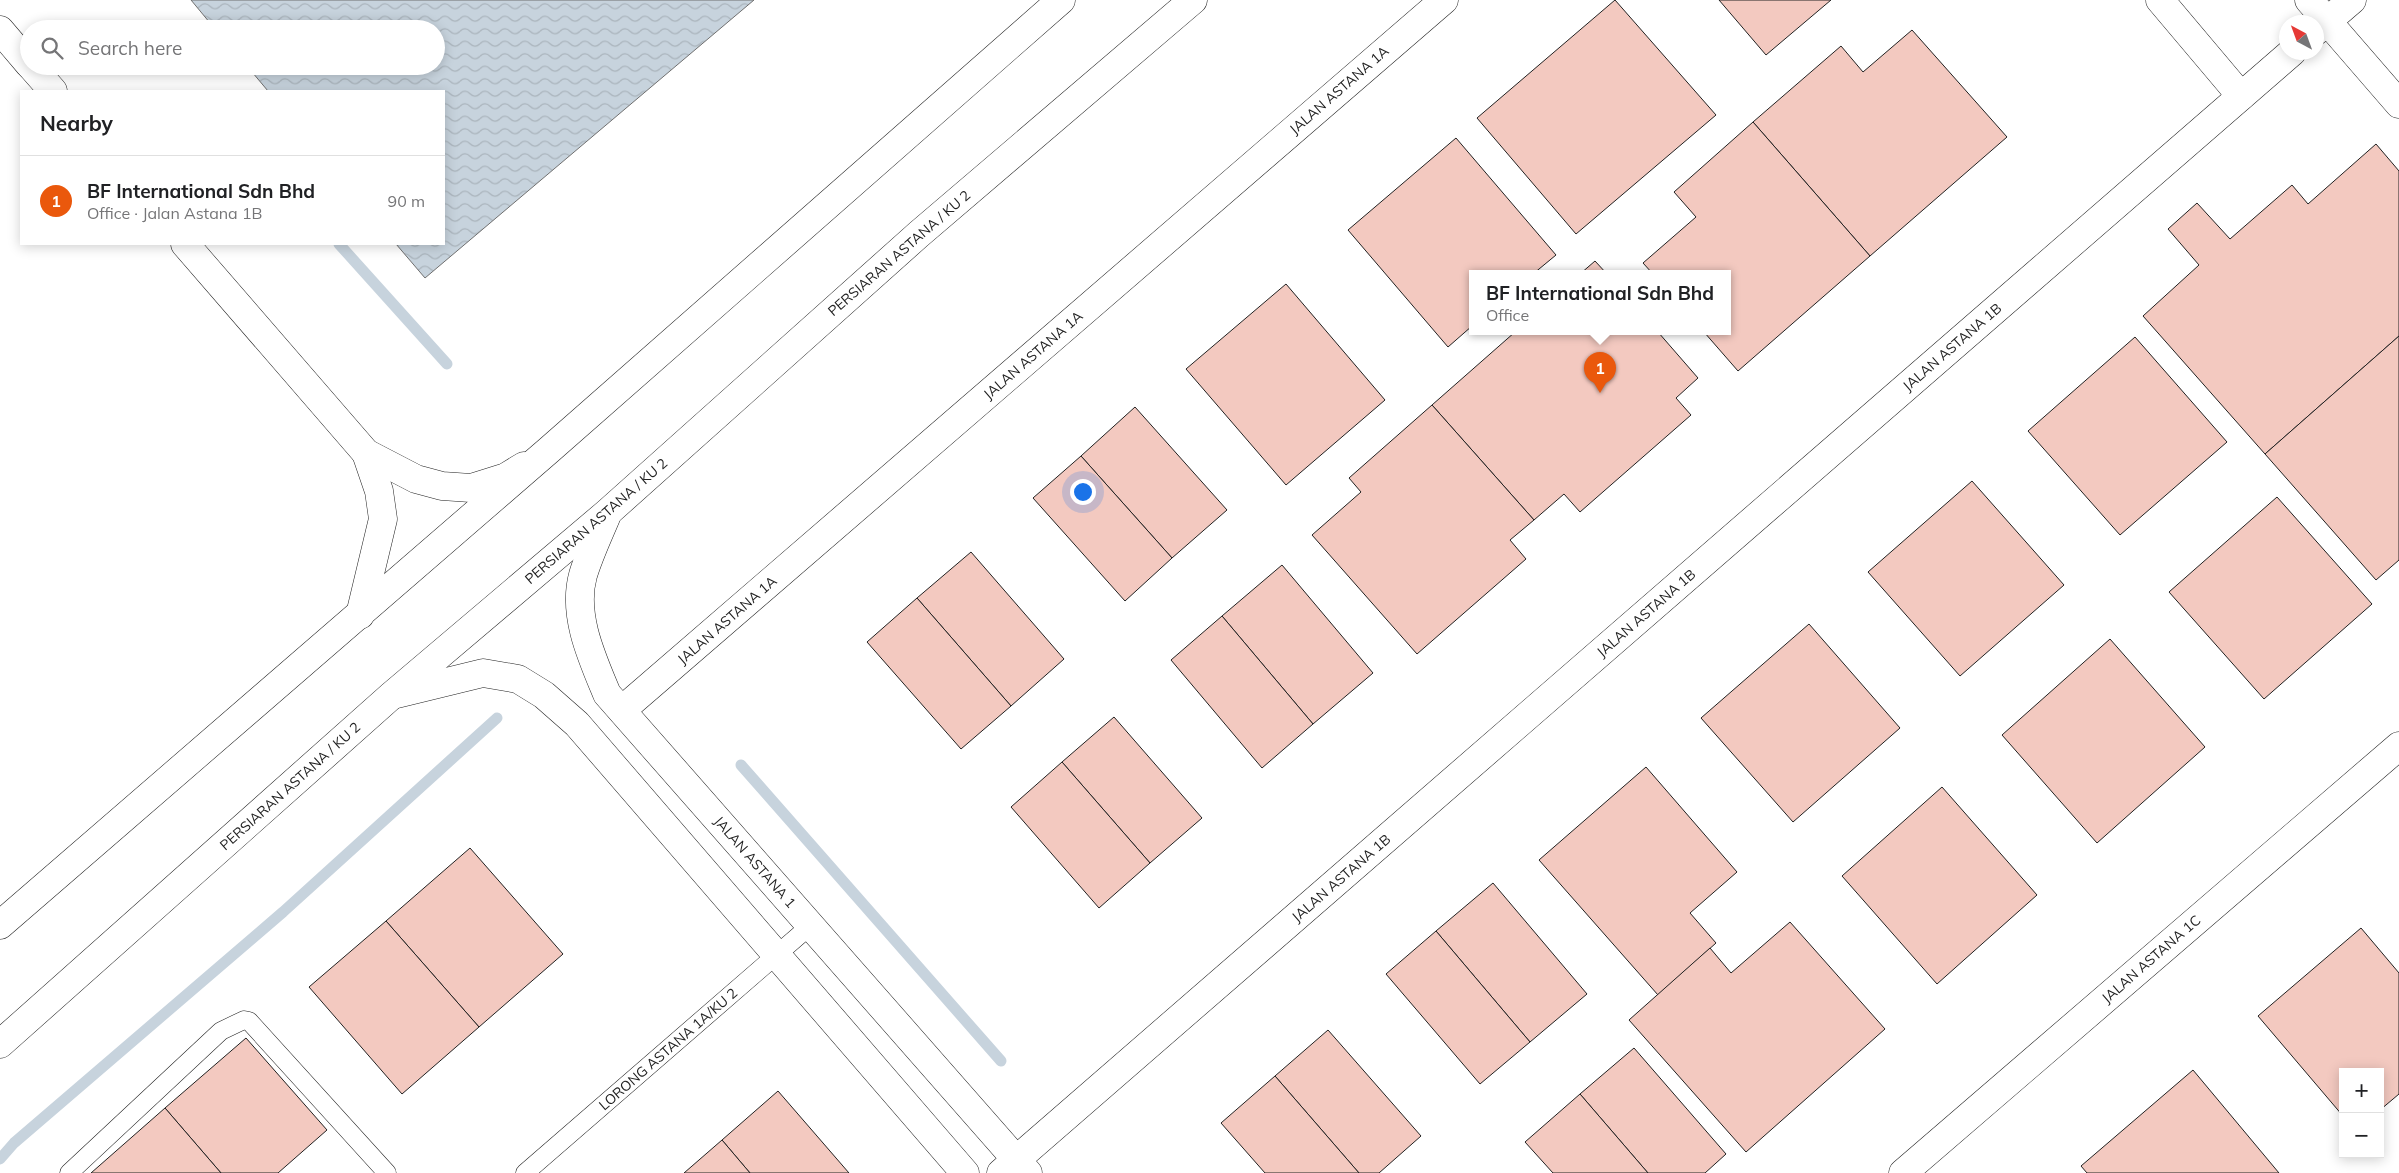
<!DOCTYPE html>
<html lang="en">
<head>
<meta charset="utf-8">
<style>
  :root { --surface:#fff; --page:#f6f6f6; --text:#202124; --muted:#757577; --line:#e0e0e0; --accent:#ea580c }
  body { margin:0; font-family:Mulish,sans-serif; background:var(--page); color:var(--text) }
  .controls { position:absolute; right:15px; bottom:15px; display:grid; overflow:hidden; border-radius:0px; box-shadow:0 2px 12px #0003 }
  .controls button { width:45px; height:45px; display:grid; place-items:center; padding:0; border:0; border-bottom:1px solid var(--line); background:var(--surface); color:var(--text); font:25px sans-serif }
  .compass { position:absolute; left:2279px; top:15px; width:45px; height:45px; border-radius:50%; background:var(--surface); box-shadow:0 2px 12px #0003; rotate:319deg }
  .you { position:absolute; left:1082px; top:491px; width:18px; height:18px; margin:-12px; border:4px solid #fff; border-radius:50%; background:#1a73e8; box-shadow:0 0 0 8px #1a73e833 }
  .badge { display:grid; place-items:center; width:32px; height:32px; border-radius:50%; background:var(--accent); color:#fff; font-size:16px; font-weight:700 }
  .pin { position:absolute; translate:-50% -41px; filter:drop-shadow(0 1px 2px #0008) }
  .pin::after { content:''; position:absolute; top:26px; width:18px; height:15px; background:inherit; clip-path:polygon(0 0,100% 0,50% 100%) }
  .popup { position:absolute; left:1469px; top:270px; width:262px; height:65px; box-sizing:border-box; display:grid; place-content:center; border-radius:0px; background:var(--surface); filter:drop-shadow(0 1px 4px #0005); font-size:16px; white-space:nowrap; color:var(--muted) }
  .popup b { font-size:19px; color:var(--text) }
  .popup::after { content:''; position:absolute; left:50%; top:100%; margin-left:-10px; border:10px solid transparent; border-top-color:var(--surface) }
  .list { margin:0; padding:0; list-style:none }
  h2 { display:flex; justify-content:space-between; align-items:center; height:65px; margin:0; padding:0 20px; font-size:21px }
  h2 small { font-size:16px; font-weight:400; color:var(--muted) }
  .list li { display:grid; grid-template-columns:32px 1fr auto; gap:15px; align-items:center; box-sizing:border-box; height:90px; padding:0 20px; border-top:1px solid var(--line) }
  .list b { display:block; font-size:19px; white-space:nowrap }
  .list p { margin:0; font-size:16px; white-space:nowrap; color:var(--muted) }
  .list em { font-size:16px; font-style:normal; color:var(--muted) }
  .icon { flex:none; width:28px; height:28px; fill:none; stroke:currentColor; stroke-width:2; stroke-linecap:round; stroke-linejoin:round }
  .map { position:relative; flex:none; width:2399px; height:1173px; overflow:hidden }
  .search { position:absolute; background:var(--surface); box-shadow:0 2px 12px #0003; left:20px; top:20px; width:425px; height:55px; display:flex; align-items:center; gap:12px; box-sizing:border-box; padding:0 18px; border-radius:28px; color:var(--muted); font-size:19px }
  .panel { position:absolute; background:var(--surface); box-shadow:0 2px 12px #0003; left:20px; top:90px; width:425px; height:155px; border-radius:0px }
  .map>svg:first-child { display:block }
</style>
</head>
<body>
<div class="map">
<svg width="2399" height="1173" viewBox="0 0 2399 1173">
  <defs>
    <pattern id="water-waves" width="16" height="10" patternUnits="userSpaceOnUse" patternTransform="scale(1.25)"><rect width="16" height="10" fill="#c7d3dd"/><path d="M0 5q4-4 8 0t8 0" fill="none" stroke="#abb5bd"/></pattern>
  </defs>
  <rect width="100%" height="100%" fill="#fff"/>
  <!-- water -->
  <path fill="url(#water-waves)" stroke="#6f6f6f" d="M191,0h563l-329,278 -29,-34h48v-153h-176l-21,-25h189v-37h-221z"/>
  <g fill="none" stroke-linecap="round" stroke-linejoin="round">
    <!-- stream -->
    <g stroke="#c7d3dd" stroke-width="11">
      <path d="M339,244l108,120"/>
      <path d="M741,765l260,296"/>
      <path d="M0,1159l14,-16 269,-231 214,-194"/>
    </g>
  </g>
  <!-- building -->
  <g fill="#f3c9c0" stroke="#222">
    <path d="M1615,0l101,115 -140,119 -99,-116z"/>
    <path d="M1719,0h112l-65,55z"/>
    <path d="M1912,30l95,107 -137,119 -117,-134 88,-76 22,26z"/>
    <path d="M1753,122l117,134 -132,115 -34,-39h24v-58h-75l-10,-11 53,-46 -22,-25z"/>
    <path d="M1456,138l100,117 -23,19h-61v52l-24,21 -100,-117z"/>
    <path d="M2376,144l23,27v165l-134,118 -122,-138 56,-51 -31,-36 29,-26 33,36 62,-54 16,19z"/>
    <path d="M1595,261l12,13h-27z"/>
    <path d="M1286,284l99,116 -99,85 -100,-116z"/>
    <path d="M1515,332h143l40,46 -22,20 15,17 -111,97 -16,-18 -30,26 -102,-115z"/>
    <path d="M2399,336v224l-23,20 -111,-126z"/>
    <path d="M2135,337l92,105 -107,93 -92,-104z"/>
    <path d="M1432,405l102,115 -24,20 16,19 -109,95 -105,-119 49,-43 -12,-14z"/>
    <path d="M1135,407l92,103 -55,48 -91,-102z"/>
    <path d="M1081,456l91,102 -47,43 -92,-103z"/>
    <path d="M1972,481l92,104 -104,91 -92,-104z"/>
    <path d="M2277,497l95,107 -108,95 -95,-107z"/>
    <path d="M971,552l93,107 -53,47 -94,-108z"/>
    <path d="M1282,565l91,108 -60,51 -91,-108z"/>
    <path d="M917,598l94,108 -50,43 -94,-107z"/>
    <path d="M1222,616l91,108 -51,44 -91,-108z"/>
    <path d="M1809,624l91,104 -107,94 -92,-104z"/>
    <path d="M2110,639l95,108 -108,96 -95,-108z"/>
    <path d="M1114,717l88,101 -52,45 -88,-101z"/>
    <path d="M1062,762l88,101 -51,45 -88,-101z"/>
    <path d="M1646,767l91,105 -47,41 26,30 -58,52 -119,-135z"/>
    <path d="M1942,787l95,108 -100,89 -95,-108z"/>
    <path d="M470,848l93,106 -84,73 -93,-106z"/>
    <path d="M1493,883l94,111 -57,48 -94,-111z"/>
    <path d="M386,921l93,106 -77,67 -93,-107z"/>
    <path d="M1790,922l95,107 -139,123 -117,-132 81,-72 21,25z"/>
    <path d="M2361,928l38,45v121l-19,16v-38h-37v44l-85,-100z"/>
    <path d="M1436,931l94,111 -50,42 -94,-110z"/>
    <path d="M1328,1030l93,106 -42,37h-20l-84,-97z"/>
    <path d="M246,1038l81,92 -49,43h-57l-56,-65z"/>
    <path d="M1634,1048l92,106 -21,19h-57l-68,-79z"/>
    <path d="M2193,1070l86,103h-192l-6,-7z"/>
    <path d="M1275,1076l84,97h-94l-44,-50z"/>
    <path d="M778,1091l71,82h-99l-28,-33z"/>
    <path d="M1580,1094l68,79h-95l-28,-31z"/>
    <path d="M165,1108l56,65h-130z"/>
    <path d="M722,1140l28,33h-66z"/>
  </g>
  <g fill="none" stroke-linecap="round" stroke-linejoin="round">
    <!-- lane casing -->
    <g stroke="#222" stroke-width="19">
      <g id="lane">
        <path d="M69,1173l152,-142 23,-11 5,1 138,152"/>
        <path d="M525,1173l286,-248"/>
      </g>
    </g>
    <!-- street casing -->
    <g stroke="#222" stroke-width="29">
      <g id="street">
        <path d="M2160,0l81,96"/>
        <path d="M0,30l29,34"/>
        <path d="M2316,31l36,-31"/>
        <path d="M31,66l22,25"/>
        <path d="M185,244l181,209 50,26 26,7 29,2 35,-11 18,-11"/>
        <path d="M360,615l23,-96 -4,-28 -13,-38"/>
        <path d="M622,710l822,-710"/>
        <path d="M1001,1173l1291,-1121"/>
        <path d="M1903,1173l496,-427"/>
      </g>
    </g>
    <!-- secondary casing -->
    <g stroke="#222" stroke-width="29">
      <g id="secondary">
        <path d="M2309,0l90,104"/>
        <path d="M606,517c-8,19 -17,38 -23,58 -11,40 9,83 24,119l421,479"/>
        <path d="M397,694l86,-21 35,6 26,16 33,29 388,449"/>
        <path d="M0,925l549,-475 512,-450"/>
        <path d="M0,1044l391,-348 216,-183 312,-279 274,-234"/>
      </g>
    </g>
    <!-- lane -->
    <use href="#lane" stroke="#fff" stroke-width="18"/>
    <!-- street -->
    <use href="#street" stroke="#fff" stroke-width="28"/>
    <!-- secondary -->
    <use href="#secondary" stroke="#fff" stroke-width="28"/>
  </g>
  <g text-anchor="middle" stroke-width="4" stroke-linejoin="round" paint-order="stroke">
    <!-- street labels -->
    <g font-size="14" fill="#222" stroke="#fff">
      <text transform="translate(1339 90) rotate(-41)" y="5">JALAN ASTANA 1A</text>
      <text transform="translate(899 253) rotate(-41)" y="5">PERSIARAN ASTANA / KU 2</text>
      <text transform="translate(1952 347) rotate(-41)" y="5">JALAN ASTANA 1B</text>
      <text transform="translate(1033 355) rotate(-41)" y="5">JALAN ASTANA 1A</text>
      <text transform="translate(596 521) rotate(-41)" y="5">PERSIARAN ASTANA / KU 2</text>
      <text transform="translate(1646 613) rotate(-41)" y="5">JALAN ASTANA 1B</text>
      <text transform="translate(727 620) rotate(-41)" y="5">JALAN ASTANA 1A</text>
      <text transform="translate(290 786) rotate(-42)" y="5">PERSIARAN ASTANA / KU 2</text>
      <text transform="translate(755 862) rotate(49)" y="5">JALAN ASTANA 1</text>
      <text transform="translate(1341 878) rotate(-41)" y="5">JALAN ASTANA 1B</text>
      <text transform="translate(2151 959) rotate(-41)" y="5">JALAN ASTANA 1C</text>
      <text transform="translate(668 1049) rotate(-41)" y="5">LORONG ASTANA 1A/KU 2</text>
    </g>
  </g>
</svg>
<div class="controls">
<button>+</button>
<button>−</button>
</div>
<svg class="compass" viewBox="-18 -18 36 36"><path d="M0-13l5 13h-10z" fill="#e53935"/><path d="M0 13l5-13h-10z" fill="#757577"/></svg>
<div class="you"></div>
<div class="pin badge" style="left:1600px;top:393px">1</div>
<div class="popup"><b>BF International Sdn Bhd</b>Office</div>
<div class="search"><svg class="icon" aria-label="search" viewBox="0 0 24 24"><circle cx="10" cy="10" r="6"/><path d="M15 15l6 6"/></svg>Search here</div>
<section class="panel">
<h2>Nearby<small></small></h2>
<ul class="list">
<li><span class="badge">1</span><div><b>BF International Sdn Bhd</b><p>Office · Jalan Astana 1B</p></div><em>90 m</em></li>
</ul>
</section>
</div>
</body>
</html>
